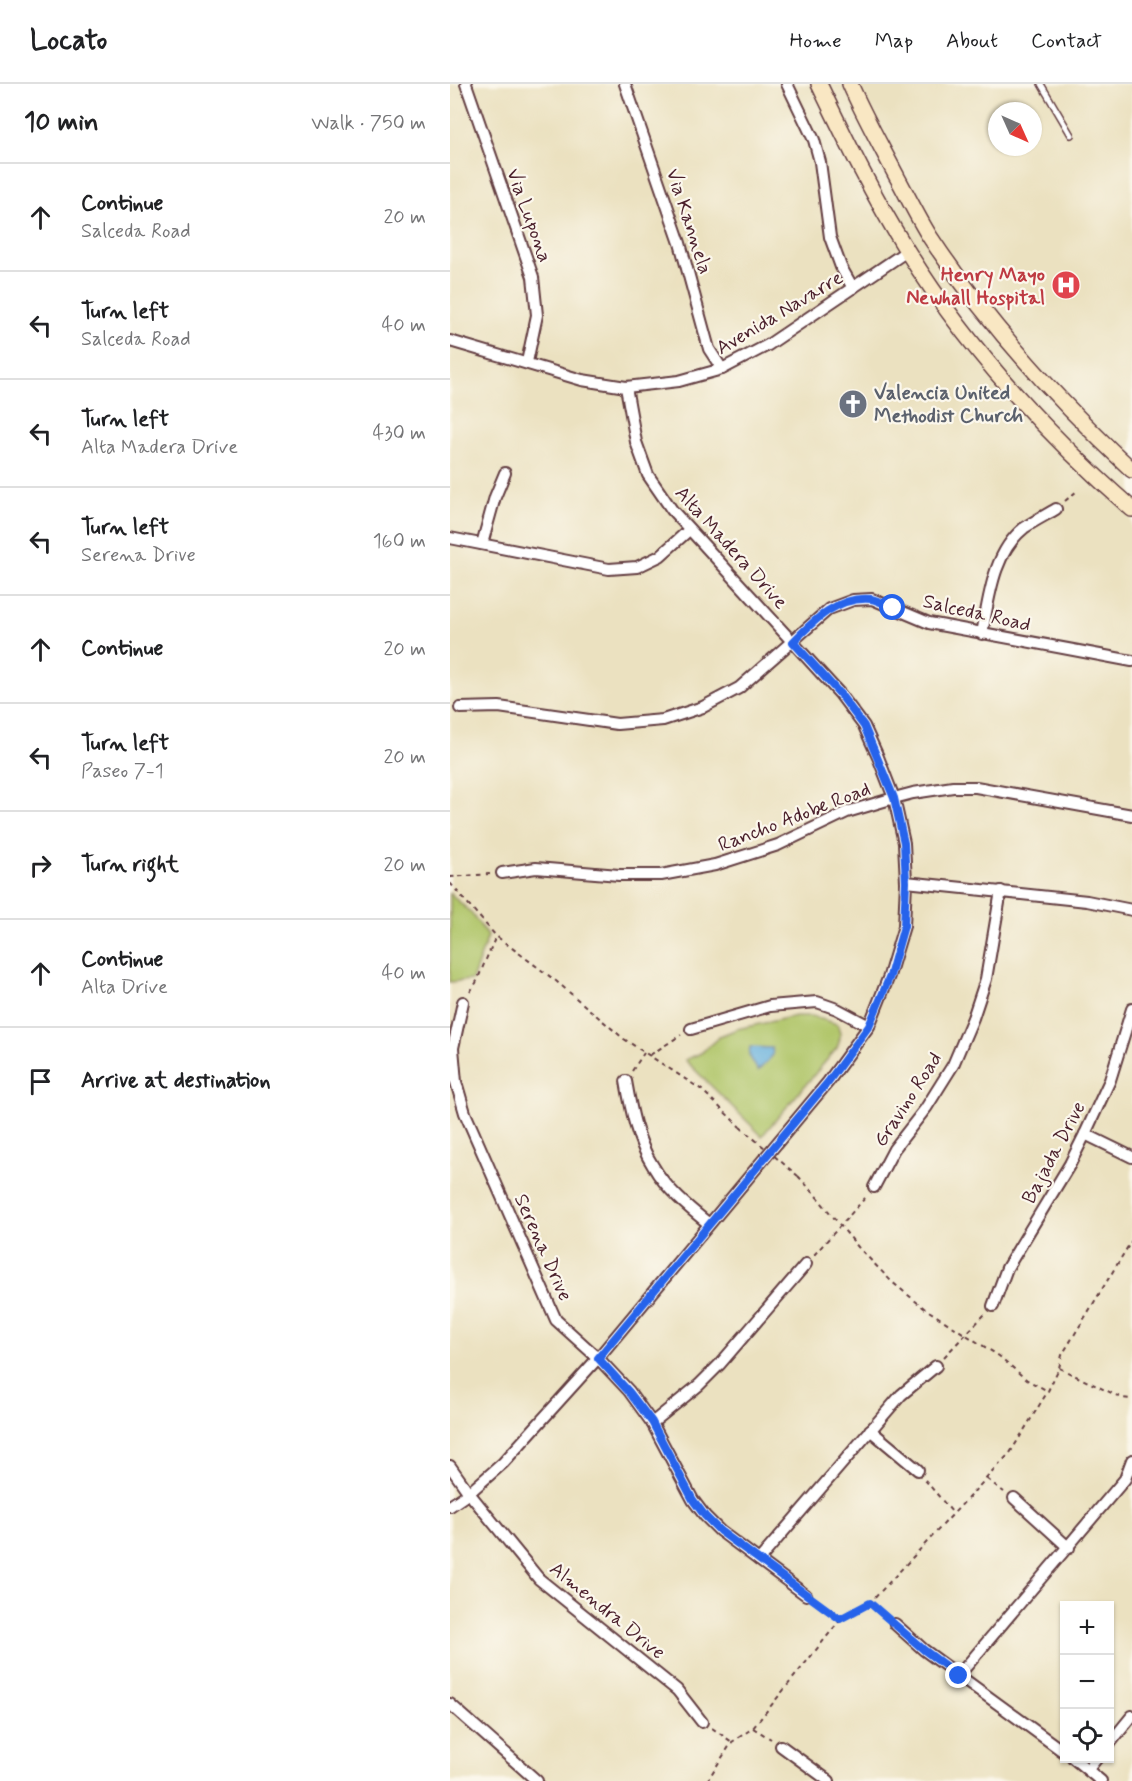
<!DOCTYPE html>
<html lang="en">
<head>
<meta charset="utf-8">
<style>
  :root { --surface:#fff; --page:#f6f6f6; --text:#202124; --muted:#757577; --line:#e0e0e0 }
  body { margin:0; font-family:Mynerve,sans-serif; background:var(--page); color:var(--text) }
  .controls { position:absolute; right:18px; bottom:18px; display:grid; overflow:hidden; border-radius:0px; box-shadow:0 2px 4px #0004 }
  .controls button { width:54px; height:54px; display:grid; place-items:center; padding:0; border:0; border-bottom:2px solid var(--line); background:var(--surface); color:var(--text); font:30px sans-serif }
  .compass { position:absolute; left:538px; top:18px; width:54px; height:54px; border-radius:50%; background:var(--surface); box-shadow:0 2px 4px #0004; rotate:135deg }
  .stop { position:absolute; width:18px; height:18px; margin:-14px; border:4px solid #2563eb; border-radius:50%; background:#fff }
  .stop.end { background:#2563eb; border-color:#fff; box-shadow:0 2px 6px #0008 }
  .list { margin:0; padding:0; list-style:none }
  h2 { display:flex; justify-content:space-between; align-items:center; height:78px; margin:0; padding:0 24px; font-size:26px }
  h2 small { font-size:20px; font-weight:400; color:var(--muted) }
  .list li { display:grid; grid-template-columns:39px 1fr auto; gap:18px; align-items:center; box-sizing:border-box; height:108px; padding:0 24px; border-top:2px solid var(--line) }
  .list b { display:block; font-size:22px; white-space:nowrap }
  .list p { margin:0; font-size:20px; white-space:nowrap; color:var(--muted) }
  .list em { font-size:20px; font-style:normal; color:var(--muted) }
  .icon { flex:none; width:33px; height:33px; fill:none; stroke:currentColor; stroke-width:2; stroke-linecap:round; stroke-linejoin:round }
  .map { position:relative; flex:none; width:682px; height:1697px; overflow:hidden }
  header { display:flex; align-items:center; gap:36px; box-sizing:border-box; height:84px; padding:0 30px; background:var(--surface); border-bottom:2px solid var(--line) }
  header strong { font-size:28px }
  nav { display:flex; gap:33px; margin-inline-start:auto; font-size:21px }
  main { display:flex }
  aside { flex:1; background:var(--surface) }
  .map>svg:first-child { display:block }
</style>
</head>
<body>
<header>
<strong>Locato</strong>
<nav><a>Home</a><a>Map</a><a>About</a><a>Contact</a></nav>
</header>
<main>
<aside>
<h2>10 min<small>Walk · 750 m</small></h2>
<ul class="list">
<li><svg class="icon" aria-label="ahead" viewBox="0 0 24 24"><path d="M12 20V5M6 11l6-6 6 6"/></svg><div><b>Continue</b><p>Salceda Road</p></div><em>20 m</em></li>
<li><svg class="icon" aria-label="left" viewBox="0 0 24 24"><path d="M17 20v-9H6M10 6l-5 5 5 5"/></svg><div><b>Turn left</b><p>Salceda Road</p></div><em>40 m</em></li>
<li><svg class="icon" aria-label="left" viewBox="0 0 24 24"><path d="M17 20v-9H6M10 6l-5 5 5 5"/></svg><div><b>Turn left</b><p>Alta Madera Drive</p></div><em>430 m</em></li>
<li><svg class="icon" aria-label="left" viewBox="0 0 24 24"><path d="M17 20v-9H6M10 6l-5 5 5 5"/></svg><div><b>Turn left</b><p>Serena Drive</p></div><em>160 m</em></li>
<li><svg class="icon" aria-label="ahead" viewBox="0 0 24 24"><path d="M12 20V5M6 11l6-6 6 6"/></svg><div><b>Continue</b></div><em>20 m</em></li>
<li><svg class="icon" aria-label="left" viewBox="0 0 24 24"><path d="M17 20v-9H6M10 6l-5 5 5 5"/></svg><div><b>Turn left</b><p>Paseo 7-1</p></div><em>20 m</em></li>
<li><svg class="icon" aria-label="right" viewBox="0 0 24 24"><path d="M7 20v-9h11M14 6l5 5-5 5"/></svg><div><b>Turn right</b></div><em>20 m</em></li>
<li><svg class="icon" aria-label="ahead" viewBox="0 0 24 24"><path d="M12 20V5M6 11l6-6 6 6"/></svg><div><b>Continue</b><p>Alta Drive</p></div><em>40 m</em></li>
<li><svg class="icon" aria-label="arrive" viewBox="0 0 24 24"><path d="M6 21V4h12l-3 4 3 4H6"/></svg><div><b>Arrive at destination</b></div></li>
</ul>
</aside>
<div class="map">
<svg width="682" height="1697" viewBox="0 0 682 1697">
  <rect width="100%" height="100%" fill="#fbf7ec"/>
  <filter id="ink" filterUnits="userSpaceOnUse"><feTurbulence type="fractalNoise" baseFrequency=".0167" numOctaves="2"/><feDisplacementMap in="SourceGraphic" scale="12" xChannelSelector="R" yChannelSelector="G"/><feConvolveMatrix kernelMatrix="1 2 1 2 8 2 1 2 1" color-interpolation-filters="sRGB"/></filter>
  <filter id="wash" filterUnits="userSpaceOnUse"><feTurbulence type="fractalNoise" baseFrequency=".008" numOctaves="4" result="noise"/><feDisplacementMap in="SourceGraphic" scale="24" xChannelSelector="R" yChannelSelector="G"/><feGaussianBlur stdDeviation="1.35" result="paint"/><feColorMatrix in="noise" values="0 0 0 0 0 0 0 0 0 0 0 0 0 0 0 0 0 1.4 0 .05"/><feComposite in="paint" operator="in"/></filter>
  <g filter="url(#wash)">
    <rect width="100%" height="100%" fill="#ebe1c0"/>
    <!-- green -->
    <g fill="#b1c66b" stroke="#7e724b" stroke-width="1.5">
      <path d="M0,809l22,21 16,22 -16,44 -22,2z"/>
      <path d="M346,932h16l25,8c4,9 4,14 0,24l-75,88 -77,-76 16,-7 19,-17 17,-7z"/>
    </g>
    <!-- water -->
    <path fill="#64afdc" stroke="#576784" stroke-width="1.5" d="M300,963l22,1 1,7 -15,16 -9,-16z"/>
  </g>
  <g filter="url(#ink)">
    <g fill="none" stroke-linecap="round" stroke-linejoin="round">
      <!-- service casing -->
      <g stroke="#623c41" stroke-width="8">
        <path id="service" d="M591,0l30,51"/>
      </g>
      <!-- minor casing -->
      <g stroke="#623c41" stroke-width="14">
        <g id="minor">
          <path d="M16,0l67,193 4,38 -10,47"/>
          <path d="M175,0l55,159 29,106 13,20"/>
          <path d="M337,0l27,56 6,22 10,75 11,30 12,21"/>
          <path d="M0,257l132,39 44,7 53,-6 43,-12 46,-24 139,-94"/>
          <path d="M0,454l159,31 28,-2 23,-11 29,-26"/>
          <path d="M32,460l13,-47 10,-24"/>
          <path d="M532,550c7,-36 11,-81 42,-106 10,-7 22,-13 32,-19"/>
          <path d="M10,624l39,-1 118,17 46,-4 40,-13 36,-19 90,-79 24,-9 19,-1 57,24 203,38"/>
          <path d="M52,789l34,-5 83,7h42l54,-10 63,-20 69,-33 47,-14 19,-5 40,-6h23l156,28"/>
          <path d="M456,798l181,19 45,9"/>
          <path d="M13,918l-10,46 3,34 9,31 91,207 42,38 31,33 23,32 41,77 12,16 15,15 86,64"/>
          <path d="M241,945l79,-23 47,-4 20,7 32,17"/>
          <path d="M176,997c5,29 11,60 27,85 13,23 36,42 56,58"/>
          <path d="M635,1050l47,23"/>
          <path d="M424,1103l20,-38 32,-41 27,-43 20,-47 13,-39 15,-88"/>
          <path d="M543,1222l14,-38 63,-104 15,-30 25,-54 22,-71"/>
          <path d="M202,1339l47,-38 21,-21 86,-100"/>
          <path d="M420,1346l48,40"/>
          <path d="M0,1382l19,27 70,86 138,111 25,32"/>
          <path d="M564,1414l55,50"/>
          <path d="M0,1422l19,-13 34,-30 95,-105 230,-276 41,-56 20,-50 15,-50 2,-44 -2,-39 -10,-45 -16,-41 -14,-31 -24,-32 -168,-184 -24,-35 -12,-33 -10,-55"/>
          <path d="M309,1476l142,-165 35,-29"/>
          <path d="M445,1540l29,26 140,102"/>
          <path d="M509,1591l166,-196 7,-19"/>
          <path d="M0,1620l87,77"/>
          <path d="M660,1659l22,-27"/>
          <path d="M331,1662l48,35"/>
          <path d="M623,1674l28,23"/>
          <path d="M638,1685l9,-11"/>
        </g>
      </g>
      <!-- secondary casing -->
      <g stroke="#623c41" stroke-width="18">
        <g id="secondary">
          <path d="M369,0c27,56 54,112 87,165 60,97 140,185 226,260"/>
          <path d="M400,0c14,32 31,62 47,93 11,20 21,41 33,60 56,85 127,163 202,233"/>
        </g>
      </g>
      <!-- path -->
      <g stroke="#623c41" stroke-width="2" stroke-dasharray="4.5 4.5" stroke-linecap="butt">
        <path d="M615,417l12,-10"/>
        <path d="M0,793l40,-3"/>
        <path d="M0,799l46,53 60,45 68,58 78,51 38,37"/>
        <path d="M20,908l6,-9 20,-47"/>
        <path d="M200,971l31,-20"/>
        <path d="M182,987l12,-18"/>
        <path d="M348,1092l14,15 46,56 34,35 32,26 75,48 28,24 21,11"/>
        <path d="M364,1171l52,-58"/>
        <path d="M494,1273l42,-44"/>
        <path d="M609,1284l63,30 10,1"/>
        <path d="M537,1395l17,13"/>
        <path d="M475,1396l27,32"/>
        <path d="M366,1518l25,17"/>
        <path d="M420,1519l16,13"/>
        <path d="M262,1644l20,14"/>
        <path d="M303,1644l18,11"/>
        <path d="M257,1697l25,-39 21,-14 88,-109 29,-16 140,-150 38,-62 11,-23 3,-13 70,-115"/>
      </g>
      <!-- service -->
      <use href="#service" stroke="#fff" stroke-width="5"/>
      <!-- minor -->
      <use href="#minor" stroke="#fff" stroke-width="10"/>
      <!-- secondary -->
      <use href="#secondary" stroke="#f9e7c3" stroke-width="15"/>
      <!-- path-bridge -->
      <path stroke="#623c41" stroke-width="2" stroke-dasharray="4.5 4.5" stroke-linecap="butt" d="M290,1043l58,49"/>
    </g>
  </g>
  <g fill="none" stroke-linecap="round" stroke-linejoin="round" filter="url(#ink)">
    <!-- route -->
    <path stroke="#2563eb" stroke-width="8" d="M443,524c-7,-3 -15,-8 -22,-9 -33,-3 -57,21 -78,43l47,52 24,32 30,72 10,45 2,39 -2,44 -14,50 -21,50 -41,56 -230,276 31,34 23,30 41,78 12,16 15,15 120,88 30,-16 54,47 35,26"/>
  </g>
  <!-- icons -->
  <defs>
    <g id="hospital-disc" transform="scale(1.5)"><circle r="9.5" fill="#e0444e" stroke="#fbf7ec"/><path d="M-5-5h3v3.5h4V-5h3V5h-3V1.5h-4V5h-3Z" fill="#fff"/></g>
    <g id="church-disc" transform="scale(1.5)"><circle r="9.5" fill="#6b7280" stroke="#fbf7ec"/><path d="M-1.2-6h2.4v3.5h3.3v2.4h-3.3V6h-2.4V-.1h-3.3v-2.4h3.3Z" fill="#fff"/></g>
  </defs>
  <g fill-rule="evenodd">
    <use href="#hospital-disc" x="616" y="201"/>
    <use href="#church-disc" x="403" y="320"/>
  </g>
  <g text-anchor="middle" stroke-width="4.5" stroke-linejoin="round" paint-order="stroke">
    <!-- street labels -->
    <g font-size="20" fill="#4a1f2b" stroke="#fbf7ec">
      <text transform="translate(80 131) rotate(70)" y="7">Via Lupona</text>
      <text transform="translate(240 137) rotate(72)" y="7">Via Kannela</text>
      <text transform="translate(329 228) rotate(-31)" y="7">Avenida Navarre</text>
      <text transform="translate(282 463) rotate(48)" y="7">Alta Madera Drive</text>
      <text transform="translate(527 528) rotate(13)" y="7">Salceda Road</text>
      <text transform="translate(344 732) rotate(-21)" y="7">Rancho Adobe Road</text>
      <text transform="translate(457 1015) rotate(-57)" y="7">Gravino Road</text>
      <text transform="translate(603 1068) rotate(-62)" y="7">Bajada Drive</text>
      <text transform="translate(94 1163) rotate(66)" y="7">Serena Drive</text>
      <text transform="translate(158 1526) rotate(39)" y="7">Almendra Drive</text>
    </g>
    <!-- health labels -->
    <g font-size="20" font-weight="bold" fill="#be3a42" stroke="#fbf7ec" text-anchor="end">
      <text x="595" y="197">Henry Mayo<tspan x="595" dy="23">Newhall Hospital</tspan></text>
    </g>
    <!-- worship labels -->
    <g font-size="20" font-weight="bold" fill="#5b616d" stroke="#fbf7ec" text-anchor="start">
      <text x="424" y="315">Valencia United<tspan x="424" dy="23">Methodist Church</tspan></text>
    </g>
  </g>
</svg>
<div class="controls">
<button>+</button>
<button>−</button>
<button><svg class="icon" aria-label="locate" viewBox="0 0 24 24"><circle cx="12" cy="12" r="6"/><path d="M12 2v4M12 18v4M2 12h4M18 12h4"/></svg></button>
</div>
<svg class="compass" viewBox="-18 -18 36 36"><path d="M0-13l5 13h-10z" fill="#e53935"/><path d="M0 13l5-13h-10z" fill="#757577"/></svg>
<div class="stop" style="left:443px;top:524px"></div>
<div class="stop end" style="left:509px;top:1592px"></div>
</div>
</main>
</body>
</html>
